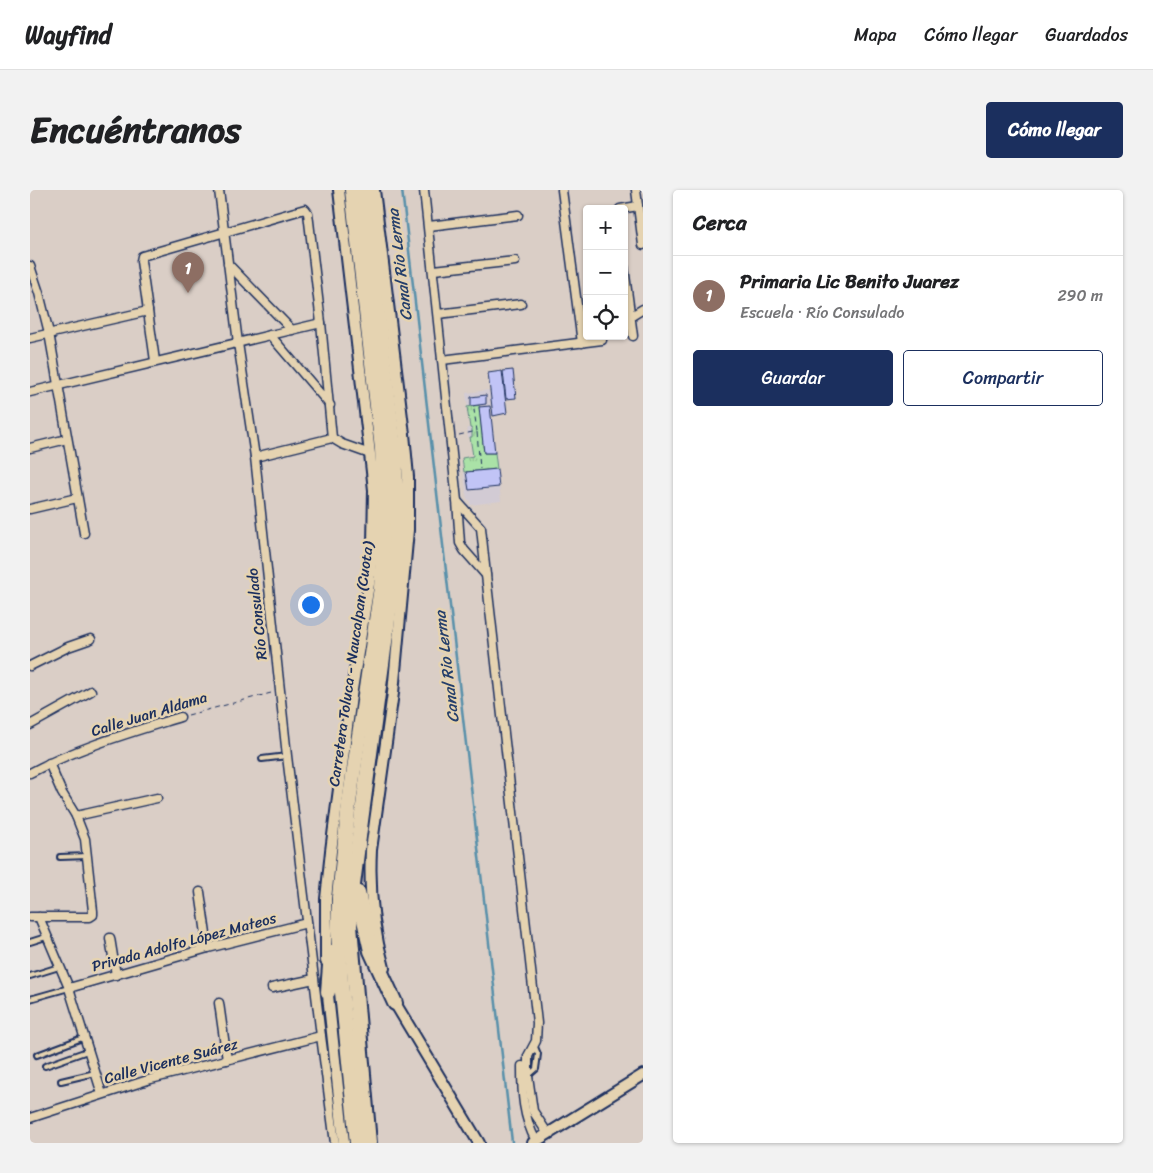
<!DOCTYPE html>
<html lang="es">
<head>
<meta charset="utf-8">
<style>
  :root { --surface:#fff; --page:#f2f2f2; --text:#202124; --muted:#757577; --line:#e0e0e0; --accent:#1b2f5e }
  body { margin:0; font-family:Sriracha,sans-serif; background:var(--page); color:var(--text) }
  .controls { position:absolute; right:15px; top:15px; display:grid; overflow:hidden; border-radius:5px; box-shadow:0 1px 4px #0004 }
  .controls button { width:45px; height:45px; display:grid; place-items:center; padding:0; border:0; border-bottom:1px solid var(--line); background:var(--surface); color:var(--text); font:25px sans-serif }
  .you { position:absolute; left:280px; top:414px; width:18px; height:18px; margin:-12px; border:4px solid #fff; border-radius:50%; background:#1a73e8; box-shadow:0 0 0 8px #1a73e833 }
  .badge { display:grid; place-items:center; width:32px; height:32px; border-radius:50%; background:var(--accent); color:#fff; font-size:16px; font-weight:700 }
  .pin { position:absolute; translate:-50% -41px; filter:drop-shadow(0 1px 2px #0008) }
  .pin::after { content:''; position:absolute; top:26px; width:18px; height:15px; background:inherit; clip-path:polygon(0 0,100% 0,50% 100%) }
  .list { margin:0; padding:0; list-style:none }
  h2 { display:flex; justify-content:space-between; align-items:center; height:65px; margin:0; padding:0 20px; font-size:21px }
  h2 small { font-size:16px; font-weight:400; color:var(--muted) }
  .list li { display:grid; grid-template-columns:32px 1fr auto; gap:15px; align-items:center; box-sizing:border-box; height:80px; padding:0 20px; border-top:1px solid var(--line) }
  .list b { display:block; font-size:19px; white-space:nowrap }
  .list p { margin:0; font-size:16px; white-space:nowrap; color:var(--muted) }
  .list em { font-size:16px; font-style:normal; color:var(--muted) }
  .actions { display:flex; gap:10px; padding:15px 20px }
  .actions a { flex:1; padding:11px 0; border:1px solid var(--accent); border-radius:5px; text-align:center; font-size:18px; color:var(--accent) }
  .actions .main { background:var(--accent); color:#fff }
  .icon { flex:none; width:28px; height:28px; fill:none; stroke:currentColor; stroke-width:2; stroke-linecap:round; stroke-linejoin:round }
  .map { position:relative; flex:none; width:613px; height:953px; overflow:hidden; border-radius:5px }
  header { display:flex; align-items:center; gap:30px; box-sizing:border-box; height:70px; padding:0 25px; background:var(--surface); border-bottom:1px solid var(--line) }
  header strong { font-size:24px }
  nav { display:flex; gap:28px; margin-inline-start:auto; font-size:18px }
  .intro { display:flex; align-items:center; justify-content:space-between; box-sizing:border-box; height:120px; padding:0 30px }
  h1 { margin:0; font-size:35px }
  .button { padding:12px 22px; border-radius:5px; background:var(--accent); color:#fff; font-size:18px; font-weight:700 }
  main { display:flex; gap:30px; padding:0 30px }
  aside { flex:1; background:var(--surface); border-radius:5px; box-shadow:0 1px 4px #0004 }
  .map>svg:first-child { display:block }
</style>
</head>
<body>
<header>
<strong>Wayfind</strong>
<nav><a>Mapa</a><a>Cómo llegar</a><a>Guardados</a></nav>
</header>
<div class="intro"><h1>Encuéntranos</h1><a class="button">Cómo llegar</a></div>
<main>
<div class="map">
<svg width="613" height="953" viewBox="0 0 613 953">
  <defs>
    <pattern id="park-tufts" width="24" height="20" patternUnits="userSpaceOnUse" patternTransform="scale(1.25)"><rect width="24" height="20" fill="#aae2a7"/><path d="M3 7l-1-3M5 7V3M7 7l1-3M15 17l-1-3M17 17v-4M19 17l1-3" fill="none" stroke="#92c292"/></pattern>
  </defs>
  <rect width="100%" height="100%" fill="#dacec6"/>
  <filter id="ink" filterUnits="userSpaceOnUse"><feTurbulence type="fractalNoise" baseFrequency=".02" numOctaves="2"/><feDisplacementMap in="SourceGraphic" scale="10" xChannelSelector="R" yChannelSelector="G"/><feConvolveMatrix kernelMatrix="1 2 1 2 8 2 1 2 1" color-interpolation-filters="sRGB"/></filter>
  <g filter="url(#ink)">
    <!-- built -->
    <path fill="#d2cbd4" d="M459,200l12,111 -31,4v-5h-3l-5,-42 11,-2 -3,-19h-2l-1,-9h3l-4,-35z"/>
    <!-- park -->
    <path fill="url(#park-tufts)" stroke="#628882" d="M449,215l5,48h11l2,16 -33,3 -2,-14 11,-2 -3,-19h2v-9h-2l-3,-21z"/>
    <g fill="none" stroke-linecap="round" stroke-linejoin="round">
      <!-- stream -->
      <path stroke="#5890aa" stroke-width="2.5" d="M372,0l110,952"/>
    </g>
    <!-- building -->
    <g fill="#c1c4f6" stroke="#1b2f5e">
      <path d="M483,180l3,28 -10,1 -3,-28z"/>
      <path d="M472,181l5,42 -14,3 -5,-43z"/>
      <path d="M456,205v9l-15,2v-9z"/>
      <path d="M460,216l5,47h-11l-5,-46z"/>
      <path d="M467,279l2,18 -30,3 -3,-18z"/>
    </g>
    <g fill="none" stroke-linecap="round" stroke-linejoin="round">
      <!-- lane casing -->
      <g stroke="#1b2f5e" stroke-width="8">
        <g id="lane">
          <path d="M232,569l25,-3"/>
          <path d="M30,667l28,-1"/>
          <path d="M0,752l16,-5"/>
          <path d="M0,786l29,-9"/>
          <path d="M0,809l39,-11"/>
          <path d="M7,865l48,-18"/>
          <path d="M15,876l45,-16"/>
          <path d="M498,886l8,-7 2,-15 -3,-7"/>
          <path d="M31,891l34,-8"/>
        </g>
      </g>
      <!-- street casing -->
      <g stroke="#1b2f5e" stroke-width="11">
        <g id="street">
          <path d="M189,0l19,153 17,114 32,299 34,280 14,107"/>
          <path d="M394,0l33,311 3,42 4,7 22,25"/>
          <path d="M532,0l20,153"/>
          <path d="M606,0l7,55"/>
          <path d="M590,19l18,-3"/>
          <path d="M399,36l89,-11"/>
          <path d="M198,74l64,66"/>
          <path d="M0,76l9,27 10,40 35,200"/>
          <path d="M594,77l9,69"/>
          <path d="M404,80l81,-9"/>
          <path d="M408,124l83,-10"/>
          <path d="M600,127l13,-8"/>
          <path d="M240,145l60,70"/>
          <path d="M0,148l118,-27"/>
          <path d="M412,170l160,-20"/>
          <path d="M125,171l-14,-100 1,-5 163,-47 3,4 13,110 11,115"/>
          <path d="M0,202l291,-69"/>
          <path d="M0,258l37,-9"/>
          <path d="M225,267l77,-19 10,6 28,10"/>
          <path d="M427,311l24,27 5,47 51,448 -1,18 -8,15v20l5,35 15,23"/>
          <path d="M0,319l47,-11"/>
          <path d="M0,476l38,-19 23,-8"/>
          <path d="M0,535l61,-34"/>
          <path d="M0,583c47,-25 99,-40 150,-56"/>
          <path d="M46,626l81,-18"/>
          <path d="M170,702l8,56"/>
          <path d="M0,727h60l3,-2v-4l-8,-72 -9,-23 -14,-23 -13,-30"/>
          <path d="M9,727l30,71 33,106"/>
          <path d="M80,748l6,37"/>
          <path d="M39,798l139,-40 99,-25"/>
          <path d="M242,798l42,-9"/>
          <path d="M189,813l8,57"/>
          <path d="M492,876c0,28 1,51 14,75"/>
          <path d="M0,928l121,-39 170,-43"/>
        </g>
      </g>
      <!-- secondary casing -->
      <g stroke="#1b2f5e" stroke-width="14">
        <g id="secondary">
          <path d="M344,0l30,244 4,43v53l-15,163 -22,157c-2,40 2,80 13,118"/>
          <path d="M296,771v-62l5,-48 20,-155 18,-112 4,-40 1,-54 -4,-36 -31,-264"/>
          <path d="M297,796l17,157"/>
          <path d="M363,807l2,6 84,140"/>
          <path d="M503,953l110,-68"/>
        </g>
      </g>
      <!-- highway casing -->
      <g stroke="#1b2f5e" stroke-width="18">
        <g id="highway">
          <path d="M322,0l30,259 3,69 -4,69 -32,216 -10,94 -1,34 3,51 16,161"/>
          <path d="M333,0l32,265 2,58 -2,54 -34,254 -9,72 -2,33 19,217"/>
          <path d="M328,703l13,58 24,52"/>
          <path d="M298,802l3,-40"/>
        </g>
      </g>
      <!-- path -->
      <g stroke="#1b2f5e" stroke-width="1" stroke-dasharray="5 4" stroke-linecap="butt">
        <path d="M447,242l3,37"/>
        <path d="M429,245l18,-4 -3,-21"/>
        <path d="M158,525l83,-22"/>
      </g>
      <!-- lane -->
      <use href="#lane" stroke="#e5d3b1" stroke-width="4"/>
      <!-- street -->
      <use href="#street" stroke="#e5d3b1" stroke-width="8"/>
      <!-- secondary -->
      <use href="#secondary" stroke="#e5d3b1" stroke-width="10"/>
      <!-- highway -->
      <use href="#highway" stroke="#e5d3b1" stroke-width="14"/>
    </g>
  </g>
  <g text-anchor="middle" stroke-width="5" stroke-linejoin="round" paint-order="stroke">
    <!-- street labels -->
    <g font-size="15" fill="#1b2f5e" stroke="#e5d3b1">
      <text transform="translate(227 424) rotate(-96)" y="5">Río Consulado</text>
      <text transform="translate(321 474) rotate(-82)" y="5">Carretera Toluca - Naucalpan (Cuota)</text>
      <text transform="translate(119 524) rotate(-17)" y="5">Calle Juan Aldama</text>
      <text transform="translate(154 752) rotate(-15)" y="5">Privada Adolfo López Mateos</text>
      <text transform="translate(141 871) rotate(-15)" y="5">Calle Vicente Suárez</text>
    </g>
    <!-- water labels -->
    <g font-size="16" font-style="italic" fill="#253f6b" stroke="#e5d3b1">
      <text transform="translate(369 75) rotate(-97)" y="6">Canal Rio Lerma</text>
      <text transform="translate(416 477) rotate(-97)" y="6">Canal Rio Lerma</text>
    </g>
  </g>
</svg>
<div class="controls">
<button>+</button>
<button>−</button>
<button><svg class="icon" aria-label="locate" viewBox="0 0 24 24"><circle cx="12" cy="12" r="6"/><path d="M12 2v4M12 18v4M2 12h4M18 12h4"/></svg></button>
</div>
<div class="you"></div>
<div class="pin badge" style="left:158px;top:103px;background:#8d6e63">1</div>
</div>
<aside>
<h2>Cerca<small></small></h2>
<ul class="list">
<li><span class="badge" style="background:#8d6e63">1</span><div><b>Primaria Lic Benito Juarez</b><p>Escuela · Río Consulado</p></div><em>290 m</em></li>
</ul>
<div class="actions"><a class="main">Guardar</a><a>Compartir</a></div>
</aside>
</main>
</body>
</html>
